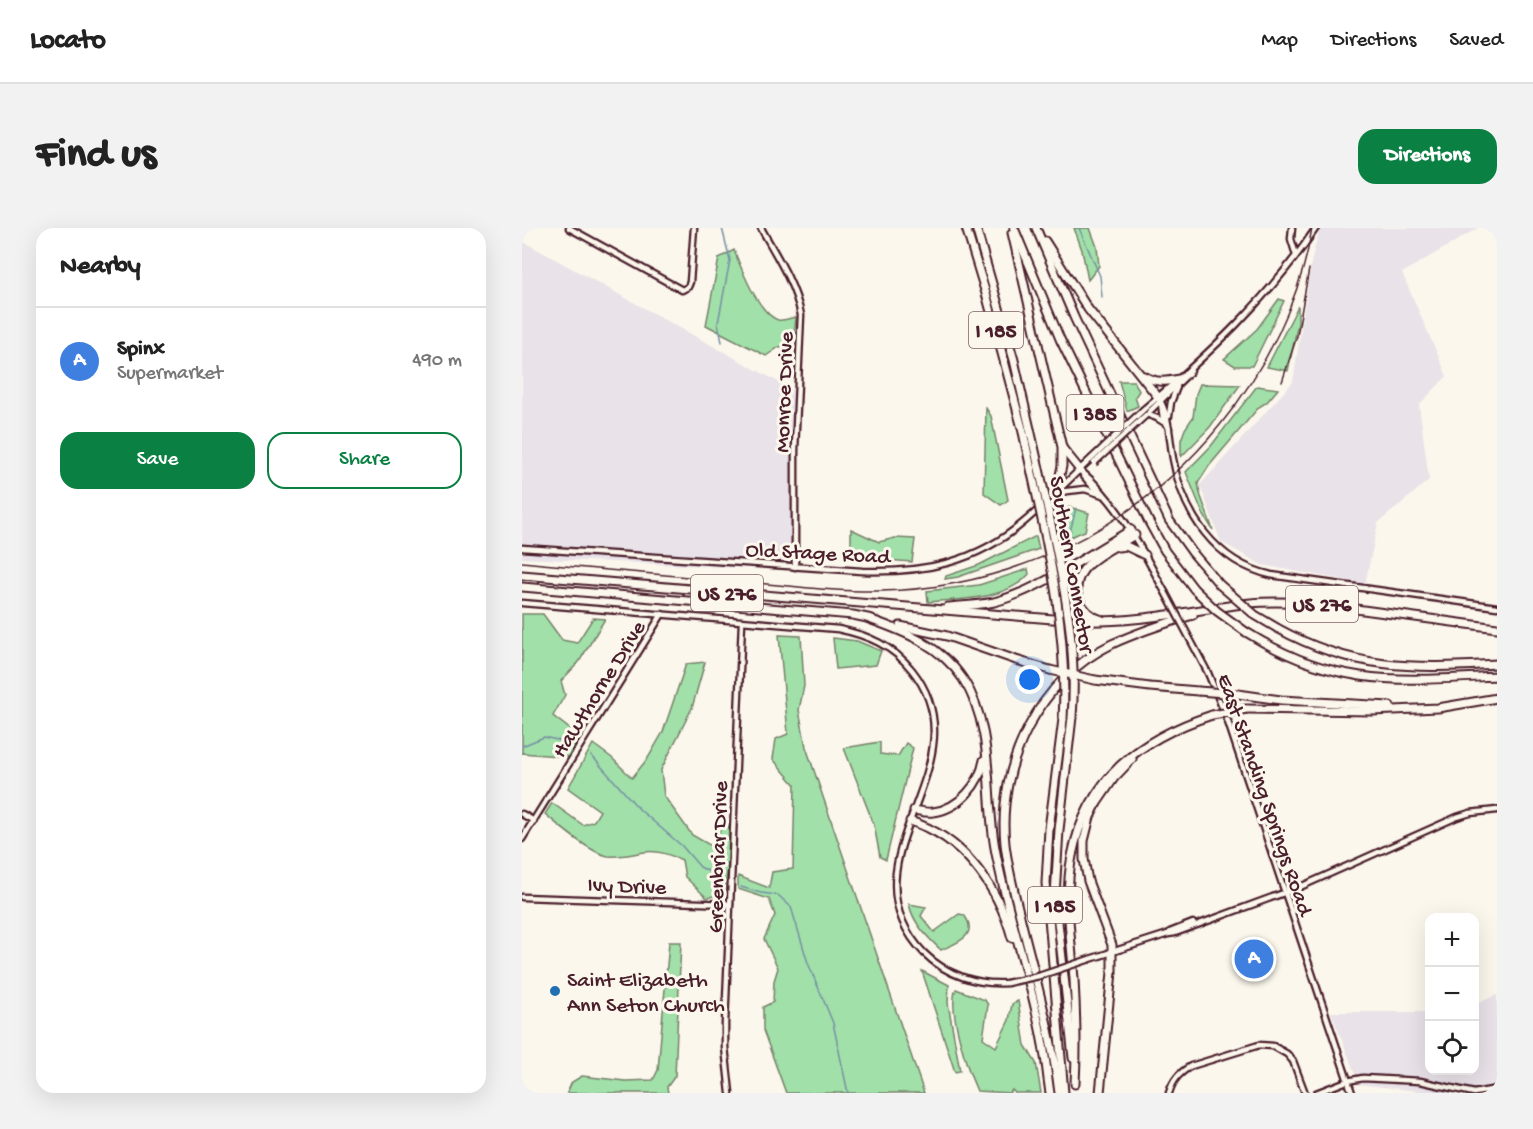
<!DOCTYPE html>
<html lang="en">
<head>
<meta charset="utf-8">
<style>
  :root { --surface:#fff; --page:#f2f2f2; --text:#222; --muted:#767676; --line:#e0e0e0; --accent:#0b8043 }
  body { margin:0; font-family:"Gochi Hand",sans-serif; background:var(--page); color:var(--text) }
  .controls { position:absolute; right:18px; bottom:18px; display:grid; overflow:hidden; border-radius:12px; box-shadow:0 6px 24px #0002 }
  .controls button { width:54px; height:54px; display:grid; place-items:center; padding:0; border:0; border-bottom:2px solid var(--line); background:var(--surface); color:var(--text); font:30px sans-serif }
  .you { position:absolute; left:508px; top:452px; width:21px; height:21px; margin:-15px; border:4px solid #fff; border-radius:50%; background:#1a73e8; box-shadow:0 0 0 9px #1a73e833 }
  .badge { display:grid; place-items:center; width:39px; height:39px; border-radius:50%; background:var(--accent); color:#fff; font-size:20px; font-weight:700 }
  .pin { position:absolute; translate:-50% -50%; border:3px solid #fff; box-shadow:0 2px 6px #0006 }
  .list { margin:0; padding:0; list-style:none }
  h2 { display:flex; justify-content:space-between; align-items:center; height:78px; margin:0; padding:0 24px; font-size:26px }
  h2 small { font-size:20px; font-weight:400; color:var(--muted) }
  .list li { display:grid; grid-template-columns:39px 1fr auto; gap:18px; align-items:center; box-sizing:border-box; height:108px; padding:0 24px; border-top:2px solid var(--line) }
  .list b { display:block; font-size:22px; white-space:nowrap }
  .list p { margin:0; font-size:20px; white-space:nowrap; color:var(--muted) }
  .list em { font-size:20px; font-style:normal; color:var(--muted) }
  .actions { display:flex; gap:12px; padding:18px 24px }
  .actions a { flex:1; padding:14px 0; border:2px solid var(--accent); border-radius:18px; text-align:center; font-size:21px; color:var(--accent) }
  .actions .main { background:var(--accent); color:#fff }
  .icon { flex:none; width:33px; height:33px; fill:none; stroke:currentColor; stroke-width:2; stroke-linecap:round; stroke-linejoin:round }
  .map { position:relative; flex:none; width:975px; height:865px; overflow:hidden; border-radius:18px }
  header { display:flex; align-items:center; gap:36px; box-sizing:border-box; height:84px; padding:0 30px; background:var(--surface); border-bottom:2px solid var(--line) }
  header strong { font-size:28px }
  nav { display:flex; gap:33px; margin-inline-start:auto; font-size:21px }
  .intro { display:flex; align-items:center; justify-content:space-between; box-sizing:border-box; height:144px; padding:0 36px }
  h1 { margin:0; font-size:42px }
  .button { padding:15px 27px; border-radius:18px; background:var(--accent); color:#fff; font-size:21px; font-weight:700 }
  main { display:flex; gap:36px; padding:0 36px }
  aside { flex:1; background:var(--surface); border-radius:18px; box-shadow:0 6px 24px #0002 }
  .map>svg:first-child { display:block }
</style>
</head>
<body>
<header>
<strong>Locato</strong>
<nav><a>Map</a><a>Directions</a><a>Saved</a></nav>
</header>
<div class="intro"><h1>Find us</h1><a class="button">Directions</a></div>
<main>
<aside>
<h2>Nearby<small></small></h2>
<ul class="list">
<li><span class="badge" style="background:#3f7fe0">A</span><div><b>Spinx</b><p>Supermarket</p></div><em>490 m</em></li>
</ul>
<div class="actions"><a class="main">Save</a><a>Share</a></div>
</aside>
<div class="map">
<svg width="975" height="865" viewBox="0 0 975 865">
  <rect width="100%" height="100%" fill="#fbf7ec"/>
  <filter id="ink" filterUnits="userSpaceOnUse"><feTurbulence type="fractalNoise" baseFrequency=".0167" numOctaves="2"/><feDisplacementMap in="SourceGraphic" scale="12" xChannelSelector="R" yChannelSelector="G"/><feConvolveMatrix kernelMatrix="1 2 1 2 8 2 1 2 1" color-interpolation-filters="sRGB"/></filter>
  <g filter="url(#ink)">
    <!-- built -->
    <g fill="#e9e2e8">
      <path d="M798,0h158l-76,45 45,103 -28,29 10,75 -51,43 -13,61 -103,-19 -41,-23 -21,-57 93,-103 19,-124z"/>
      <path d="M0,13l271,149 -2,180 -269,-12z"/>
      <path d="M975,767v98h-64l-74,-9 -28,-72h98l1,58h44l1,-66z"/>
    </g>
    <!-- green -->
    <g fill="#a1e0a8" stroke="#76806a" stroke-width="1.5">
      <path d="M552,0h16l7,19 2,19 -11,14 -6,-30z"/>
      <path d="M212,22c7,18 24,63 44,70 5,1 12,-2 18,-3l-3,28 -14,2 -13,9 -60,-31 13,-67z"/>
      <path d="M757,71l5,2 -32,65h-17l-11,-7 33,-30z"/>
      <path d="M776,78v17l-10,48 -21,-4z"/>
      <path d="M597,153h15l5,10 -4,6 3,9 -11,5z"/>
      <path d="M678,156l40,1 -30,42 -29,30v-17l4,-11 8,-12 3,-23z"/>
      <path d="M735,158l21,3 -11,13 -8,5 -50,59 -11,17 2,11 13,36 -10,-16 -17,-42 25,-26z"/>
      <path d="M464,180l5,8 17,84 -7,5 -17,-12z"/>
      <path d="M547,279l20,6 -4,18 -25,10 -3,-16 5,-3v-12z"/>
      <path d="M329,301l28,13 16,-4 20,1 -3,23 -39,-3 -22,-7z"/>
      <path d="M514,308l3,13 -81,28 -13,2 1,-3 33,-11z"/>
      <path d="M506,341l1,5c-22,26 -69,25 -101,28l-1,-11 52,-6z"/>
      <path d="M0,386h21l19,26 15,3 16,-25 12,1 -26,43 -18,19 4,14 -12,21 27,21 -11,20 -47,-4z"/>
      <path d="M257,407l22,1 3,50 -5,24 7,37 118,346h-138l-23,-63v-23l10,-5 1,-21 4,-13 -14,-29 11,-24 -6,-16 -31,-10v-13l31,12 3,-16 21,-3 2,-84 -22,-26 3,-20 12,-5z"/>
      <path d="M311,410l24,3 24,10 -5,14 -40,4z"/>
      <path d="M183,434l-13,46 -31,62 3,26 28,39 21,12 10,-23h6l-1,44 -4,25 -17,5 -22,-21 -3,-17c-12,-5 -24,-10 -37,-8 -13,2 -24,5 -37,4 -18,-3 -49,-30 -63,-42l7,-11 31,22 11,-4 6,-10 -32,-23 25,-44 19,14 20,20 16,-20 15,-26 23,-68z"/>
      <path d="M358,514v12l18,2 8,-13 7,5 -27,112 -6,-3 -6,-32 -30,-77z"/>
      <path d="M387,676l17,3 -5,9 13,16 25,-18 5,1c16,21 -8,28 -23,35 -14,-13 -28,-27 -32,-46z"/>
      <path d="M147,714h12l-6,134 -8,11 1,6h-101l5,-11 10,-6 43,5 28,-1 5,-10z"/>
      <path d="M400,743l27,14 -1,18 12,68 -5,1z"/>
      <path d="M434,761l29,11 3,5 -5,33 13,9 13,-27 3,-16 6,-3 7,44 11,18 5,30h-26l-3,-3 -2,3 -33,-2c-9,-20 -30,-82 -21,-102z"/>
    </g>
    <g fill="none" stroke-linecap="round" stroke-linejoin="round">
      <!-- stream -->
      <g stroke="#7690a5" stroke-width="1.5">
        <path d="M557,0l21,48 2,21"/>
        <path d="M200,114l-4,-19 12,-63 -8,-32"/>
        <path d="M546,312l8,-32"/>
        <path d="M0,518l22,-9 30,7"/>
        <path d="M69,527l49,55 42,36 18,21 23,12"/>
        <path d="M219,659l20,6 17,2 13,12 17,56 25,60 15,70"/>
      </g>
      <!-- minor casing -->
      <g stroke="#4a1f2b" stroke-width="9">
        <g id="minor">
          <path d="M47,0l113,62 6,-3 2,-5 4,-54"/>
          <path d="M239,0c15,27 34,56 40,87l-6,135v117"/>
          <path d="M770,0l-1,11 5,16"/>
          <path d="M636,169c12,19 11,40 15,62 10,55 42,103 98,116l226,32"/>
          <path d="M639,175l2,15 6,10"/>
          <path d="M622,181c64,-54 125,-111 172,-181"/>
          <path d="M624,186l11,4 8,5"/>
          <path d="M624,187l45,-44"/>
          <path d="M647,188l2,-14 6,-15"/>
          <path d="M558,242c39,33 61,78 85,122"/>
          <path d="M561,247l12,14 5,2"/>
          <path d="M537,264l26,-3 18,6"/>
          <path d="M0,320l340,23c62,2 114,-8 162,-49 24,-20 45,-43 67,-63"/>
          <path d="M0,375l316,26c30,6 55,17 74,41 76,96 -77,189 12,283 22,22 53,32 83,30"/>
          <path d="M686,445l19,46 125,374"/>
          <path d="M0,586l12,7"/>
          <path d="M0,611l140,-225"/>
          <path d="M0,669l208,7"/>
          <path d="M648,704l23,-9"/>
          <path d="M568,731l78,-25 7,-1 125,-46 157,-70 13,-4 27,-3"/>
          <path d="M208,865l-5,-46v-23l17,-402"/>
          <path d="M647,865c4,-13 10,-20 22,-27l68,-21 14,1 14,8 6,7 12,32"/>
          <path d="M794,865l31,-12 16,-3 57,3 54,12 23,-4"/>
        </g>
      </g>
      <!-- highway casing -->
      <g stroke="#4a1f2b" stroke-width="11">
        <g id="highway">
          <path d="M444,0l21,69 36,135"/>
          <path d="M454,0l38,132 16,69"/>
          <path d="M492,0l46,111 89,183 16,29 29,38"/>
          <path d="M514,0l38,89 95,203 23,32 28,33"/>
          <path d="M490,5l50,214v19l-6,27"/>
          <path d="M523,13l43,68 70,88"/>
          <path d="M622,148c13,7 21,6 35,3"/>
          <path d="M541,221l17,21"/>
          <path d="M596,319l8,-1 19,9"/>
          <path d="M0,347l555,46c62,2 114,-11 174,-18 20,-2 40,-1 60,0l186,25"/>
          <path d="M0,359l331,28 19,4"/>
          <path d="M426,379c15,-1 31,-2 46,-5 44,-11 97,-49 137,-72"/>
          <path d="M347,391c37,13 72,27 94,60 32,49 22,114 32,169 13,71 39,138 50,209 2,12 3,24 5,36"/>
          <path d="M580,392c-11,-3 -19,-10 -23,-21 -12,-34 33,-50 56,-64"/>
          <path d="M378,398l47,10 69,24 34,10"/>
          <path d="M755,400c76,42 135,41 220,36"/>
          <path d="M724,404c89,56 151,49 251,44"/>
          <path d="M573,452l55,7 48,4"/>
          <path d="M716,466l43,6 109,6"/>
          <path d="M725,481l125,2 66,-3 59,-10"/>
          <path d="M550,489l-13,113 -4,65 18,163"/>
          <path d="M541,491l-14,110 -3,54 18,210"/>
          <path d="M392,582c6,1 13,3 19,2 26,-3 47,-28 51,-52"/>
          <path d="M388,593c53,16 88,66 102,117"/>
          <path d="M553,856c2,-36 1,-70 -1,-105 -3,-40 -10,-84 -2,-123 15,-78 69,-118 140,-141"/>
          <path d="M537,865c-7,-59 -24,-116 -38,-173 -6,-25 -13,-50 -16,-76 -8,-80 34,-164 107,-200 26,-12 54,-21 81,-29"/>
          <path d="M578,865l12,-121v-27l-24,-64 -4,-22v-18l6,-24 7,-14 17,-25 18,-19"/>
        </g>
      </g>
      <!-- minor -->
      <use href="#minor" stroke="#fbf7ec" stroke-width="4.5"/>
      <!-- highway -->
      <use href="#highway" stroke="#fbf7ec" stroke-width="7"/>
      <!-- rail -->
      <g stroke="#4a1f2b" stroke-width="1.5">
        <path d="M760,154l15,-46 12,-67"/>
        <path d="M0,334c71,7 142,13 214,19 48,4 97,11 145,10 131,-3 257,-64 339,-166 45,-55 81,-126 92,-197"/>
      </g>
      <!-- minor-bridge casing -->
      <g stroke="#4a1f2b" stroke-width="9" stroke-linecap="butt">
        <g id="minor-bridge">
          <path d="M569,231l53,-50"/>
          <path d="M572,235l52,-48"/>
          <path d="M643,364l43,81"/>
          <path d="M485,755l32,-7 51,-17"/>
        </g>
      </g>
      <!-- highway-bridge casing -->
      <g stroke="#4a1f2b" stroke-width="11" stroke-linecap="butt">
        <g id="highway-bridge">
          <path d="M508,201c9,38 17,76 25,114 12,58 22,114 17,174"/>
          <path d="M501,204c20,95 46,189 40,287"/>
          <path d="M698,357l35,30 22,13"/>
          <path d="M672,361l23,22 29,21"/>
          <path d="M528,442l45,10"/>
          <path d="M676,463l40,3"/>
          <path d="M690,487l35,-6"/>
        </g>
      </g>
      <!-- minor-bridge -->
      <use href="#minor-bridge" stroke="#fbf7ec" stroke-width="4.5"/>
      <!-- highway-bridge -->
      <use href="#highway-bridge" stroke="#fbf7ec" stroke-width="7"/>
    </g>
  </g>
  <!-- markers -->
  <circle fill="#1f6fb2" stroke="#fbf7ec" stroke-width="2" cx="33" cy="763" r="6"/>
  <g text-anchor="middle" stroke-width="6" stroke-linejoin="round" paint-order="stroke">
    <!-- shield labels -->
    <g fill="#fbf7ec" stroke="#7f6065" stroke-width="1.5">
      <rect x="447" y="84" width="54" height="36" rx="4.5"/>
      <rect x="544.5" y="167" width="57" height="36" rx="4.5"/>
      <rect x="169" y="347" width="72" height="36" rx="4.5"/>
      <rect x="764" y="358" width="72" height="36" rx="4.5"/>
      <rect x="506" y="659" width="54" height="36" rx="4.5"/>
    </g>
    <g font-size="21" font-weight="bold" fill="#4a1f2b">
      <text x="474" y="109">I 185</text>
      <text x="573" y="192">I 385</text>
      <text x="205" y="372">US 276</text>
      <text x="800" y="383">US 276</text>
      <text x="533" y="684">I 185</text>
    </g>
    <!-- street labels -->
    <g font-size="22" fill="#4a1f2b" stroke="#fbf7ec">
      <text transform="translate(260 164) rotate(-88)" y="8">Monroe Drive</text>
      <text transform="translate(296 323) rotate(3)" y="8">Old Stage Road</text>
      <text transform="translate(552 336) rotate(80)" y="8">Southern Connector</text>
      <text transform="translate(75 460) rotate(-58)" y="8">Hawthorne Drive</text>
      <text transform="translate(745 566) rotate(71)" y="8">East Standing Springs Road</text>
      <text transform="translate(194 629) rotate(-88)" y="8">Greenbriar Drive</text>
      <text transform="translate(105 656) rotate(2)" y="8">Ivy Drive</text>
    </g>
    <!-- poi labels -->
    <g font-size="22" fill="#4a1f2b" stroke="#fbf7ec" text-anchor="start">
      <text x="45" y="758">Saint Elizabeth<tspan x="45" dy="25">Ann Seton Church</tspan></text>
    </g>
  </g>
</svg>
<div class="controls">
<button>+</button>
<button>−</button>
<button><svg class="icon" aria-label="locate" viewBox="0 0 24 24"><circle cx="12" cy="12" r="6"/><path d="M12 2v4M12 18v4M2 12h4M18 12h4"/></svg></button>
</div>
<div class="you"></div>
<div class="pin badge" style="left:732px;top:731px;background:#3f7fe0">A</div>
</div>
</main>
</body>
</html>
